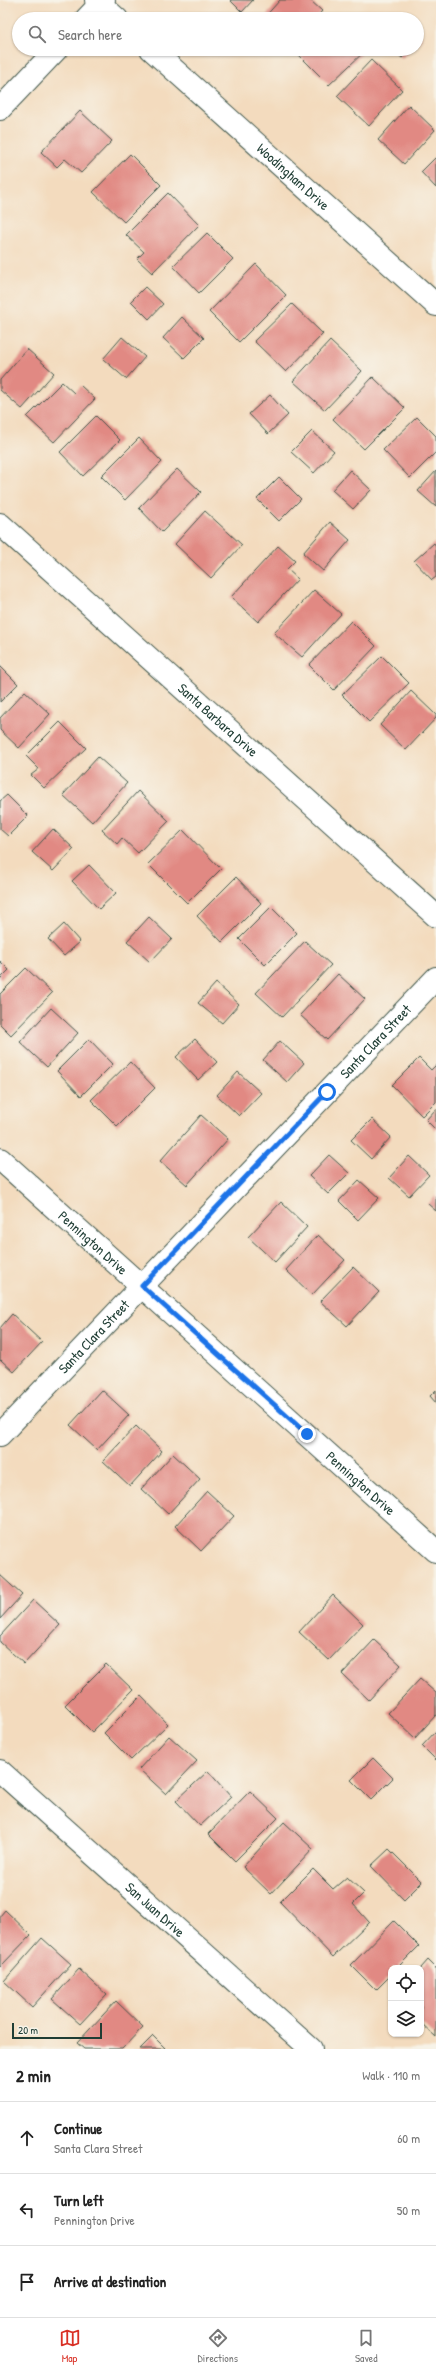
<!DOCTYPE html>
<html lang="en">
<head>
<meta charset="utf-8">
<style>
  :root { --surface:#fff; --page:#f6f6f6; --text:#222; --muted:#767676; --line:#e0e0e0; --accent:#d93025 }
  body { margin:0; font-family:"Patrick Hand",sans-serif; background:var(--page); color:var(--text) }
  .controls { position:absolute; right:12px; bottom:12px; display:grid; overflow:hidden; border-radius:8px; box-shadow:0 1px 3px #0004 }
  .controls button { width:36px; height:36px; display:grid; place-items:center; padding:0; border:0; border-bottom:1px solid var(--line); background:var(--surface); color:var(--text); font:20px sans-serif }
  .scale { position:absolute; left:12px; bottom:10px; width:90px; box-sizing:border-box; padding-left:4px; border:2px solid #1f3d34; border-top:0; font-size:11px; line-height:14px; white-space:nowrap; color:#1f3d34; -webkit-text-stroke:3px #f7f3e8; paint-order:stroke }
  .stop { position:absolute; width:12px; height:12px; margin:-9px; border:3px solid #1a73e8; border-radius:50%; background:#fff }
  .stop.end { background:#1a73e8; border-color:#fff; box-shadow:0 1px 4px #0008 }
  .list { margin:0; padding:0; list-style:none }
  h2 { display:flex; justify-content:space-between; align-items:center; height:52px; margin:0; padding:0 16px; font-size:17px }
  h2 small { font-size:13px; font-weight:400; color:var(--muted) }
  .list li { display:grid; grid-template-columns:26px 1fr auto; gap:12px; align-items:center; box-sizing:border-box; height:72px; padding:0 16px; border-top:1px solid var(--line) }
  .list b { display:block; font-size:15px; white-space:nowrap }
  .list p { margin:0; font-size:13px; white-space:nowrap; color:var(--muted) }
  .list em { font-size:13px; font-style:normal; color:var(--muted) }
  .icon { flex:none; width:22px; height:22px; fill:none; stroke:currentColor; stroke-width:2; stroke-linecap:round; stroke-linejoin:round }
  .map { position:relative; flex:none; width:436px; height:2049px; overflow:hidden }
  .search { position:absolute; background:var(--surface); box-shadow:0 1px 3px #0004; left:12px; right:12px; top:12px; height:44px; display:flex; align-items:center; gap:10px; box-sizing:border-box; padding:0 14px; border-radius:22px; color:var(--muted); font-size:15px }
  .sheet { height:268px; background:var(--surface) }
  nav { display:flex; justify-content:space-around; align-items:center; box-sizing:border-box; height:56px; border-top:1px solid var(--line); background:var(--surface); font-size:11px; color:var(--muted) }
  nav a { display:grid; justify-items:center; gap:2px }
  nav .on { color:var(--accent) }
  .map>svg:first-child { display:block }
</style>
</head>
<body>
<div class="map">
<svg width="436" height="2049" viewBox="0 0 436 2049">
  <rect width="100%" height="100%" fill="#f7f3e8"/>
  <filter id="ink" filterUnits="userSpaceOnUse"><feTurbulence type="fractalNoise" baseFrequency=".025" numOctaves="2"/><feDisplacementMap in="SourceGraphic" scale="8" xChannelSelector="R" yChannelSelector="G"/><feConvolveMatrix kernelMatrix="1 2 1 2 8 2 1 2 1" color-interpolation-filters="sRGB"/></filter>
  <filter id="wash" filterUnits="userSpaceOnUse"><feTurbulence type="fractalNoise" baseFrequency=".012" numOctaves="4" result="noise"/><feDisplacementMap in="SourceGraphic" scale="16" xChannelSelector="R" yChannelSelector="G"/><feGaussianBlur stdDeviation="0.9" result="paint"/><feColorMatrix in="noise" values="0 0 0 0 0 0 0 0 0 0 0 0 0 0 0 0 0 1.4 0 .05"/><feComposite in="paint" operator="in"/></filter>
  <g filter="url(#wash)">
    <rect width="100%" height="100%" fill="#f3dbbe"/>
    <g id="blocks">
      <!-- building -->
      <g fill="#e18983">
        <path d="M230,0h23l-11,12z"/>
        <path d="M280,0h30l12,11 -7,8h-52z"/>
        <path d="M417,33l5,5 -5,5z"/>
        <path d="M303,49h64l-38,36 -31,-31z"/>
        <path d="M392,49h19l-9,9z"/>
        <path d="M371,60l31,30 -33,36 -32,-30z"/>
        <path d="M409,105l26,25 -31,34 -26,-24z"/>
        <path d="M80,111l32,30 -31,32 -16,-14 -8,8 -16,-15z"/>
        <path d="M130,154l31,31 -37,37 -31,-30z"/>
        <path d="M436,157v31l-15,-16z"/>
        <path d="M168,193l31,32 -47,48 -15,-14 7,-7 -18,-17z"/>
        <path d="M207,233l26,26 -34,34 -26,-27z"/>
        <path d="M256,264l30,31 -47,47 -30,-30z"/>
        <path d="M145,287l18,17 -14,15 -18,-18z"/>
        <path d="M292,304l31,30 -37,38 -32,-31z"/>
        <path d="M182,317l22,21 -20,20 -21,-20z"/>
        <path d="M122,337l23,20 -19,22 -23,-20z"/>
        <path d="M330,341l32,30 -37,39 -32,-29z"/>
        <path d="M27,349l27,24 -32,36 -22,-19v-10z"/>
        <path d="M373,377l32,31 -41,41 -31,-30z"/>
        <path d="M62,382l12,11 7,-7 14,13 -41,43 -27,-25z"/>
        <path d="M270,395l18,20 -20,19 -19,-20z"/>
        <path d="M96,416l24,24 -37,36 -23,-24z"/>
        <path d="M417,417l19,19v16l-26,26 -27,-28z"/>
        <path d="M312,431l22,20 -20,22 -23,-21z"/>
        <path d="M139,438l23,24 -37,38 -24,-24z"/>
        <path d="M177,469l24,23 -39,40 -23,-24z"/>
        <path d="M350,470l21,20 -18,19 -21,-19z"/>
        <path d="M436,471v36l-18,-16z"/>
        <path d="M279,477l22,22 -22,22 -22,-22z"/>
        <path d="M205,511l37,34 -31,33 -36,-34z"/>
        <path d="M330,522l20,18 -27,31 -20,-18z"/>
        <path d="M434,543l2,3v31l-4,3 -18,-19z"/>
        <path d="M278,546l17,15 -8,8 11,10 -40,43 -27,-25z"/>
        <path d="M314,590l27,24 -39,43 -28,-24z"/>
        <path d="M351,621l25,25 -42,44 -25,-25z"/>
        <path d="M382,656l27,27 -40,39 -27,-27z"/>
        <path d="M0,666l18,18 -18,18z"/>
        <path d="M25,691l25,23 -31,34 -19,-18v-12z"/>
        <path d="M411,691l25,24v3l-30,32 -26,-25z"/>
        <path d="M60,722l26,26 -42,40 -13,-13 8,-6 -13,-13z"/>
        <path d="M98,757l29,26 -35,39 -29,-27z"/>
        <path d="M138,791l31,30 -31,32 -16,-15 -5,6 -15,-14z"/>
        <path d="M7,795l21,21 -20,20 -8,-7v-28z"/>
        <path d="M53,829l21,20 -21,22 -21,-19z"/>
        <path d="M183,830l38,39 -34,34 -39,-39z"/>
        <path d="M89,865l27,28 -17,16 -27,-28z"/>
        <path d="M236,877l25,26 -39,39 -25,-26z"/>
        <path d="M271,907l26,26 -32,32 -26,-26z"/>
        <path d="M149,917l23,22 -22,23 -23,-21z"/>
        <path d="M64,924l16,18 -16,14 -16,-17z"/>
        <path d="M305,941l26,24 -49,52 -26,-24z"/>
        <path d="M0,961l9,9 -9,9z"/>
        <path d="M26,968l26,25 -41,42 -11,-11v-30z"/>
        <path d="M338,974l27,25 -38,41 -27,-25z"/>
        <path d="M216,983l23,21 -17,19 -24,-20z"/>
        <path d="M51,1008l27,25 -31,34 -27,-25z"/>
        <path d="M89,1039l24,25 -32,32 -24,-25z"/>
        <path d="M195,1039l22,23 -19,18 -22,-23z"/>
        <path d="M280,1041l24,22 -17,19 -24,-22z"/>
        <path d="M419,1058l12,12 5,-5v37l-14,14 -30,-31z"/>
        <path d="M130,1062l25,26 -38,38 -26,-26z"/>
        <path d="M238,1072l23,21 -22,23 -22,-21z"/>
        <path d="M436,1109v21l-10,-10z"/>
        <path d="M201,1115l27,24 -41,46 -27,-24z"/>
        <path d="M372,1119l19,18 -20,22 -20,-19z"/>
        <path d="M329,1155l20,18 -21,21 -19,-18z"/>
        <path d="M409,1156l20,19 -20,21 -20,-18z"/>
        <path d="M359,1180l20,18 -21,22 -19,-19z"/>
        <path d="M436,1196v15l-8,-7z"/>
        <path d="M281,1202l26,25 -32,35 -27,-25z"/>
        <path d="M318,1235l27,25 -33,35 -26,-25z"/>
        <path d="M353,1267l26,25 -32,34 -27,-25z"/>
        <path d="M12,1314l30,28 -28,30 -13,-12 -1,1v-33z"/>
        <path d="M102,1390l27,25 -32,35 -27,-25z"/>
        <path d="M436,1390v13l-6,-7z"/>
        <path d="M136,1426l26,25 -32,35 -27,-25z"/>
        <path d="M173,1454l27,25 -32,35 -27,-25z"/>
        <path d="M207,1491l27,25 -33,35 -26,-25z"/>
        <path d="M0,1575l22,20 -22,24z"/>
        <path d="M333,1595l30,29 -34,36 -30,-28z"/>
        <path d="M33,1600l27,25 -36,39 -24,-22v-6z"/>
        <path d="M374,1640l27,25 -32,35 -27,-26z"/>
        <path d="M106,1664l27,26 -41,42 -27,-27z"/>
        <path d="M420,1679l16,14v22l-21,23 -27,-25z"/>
        <path d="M141,1696l27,28 -37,36 -27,-27z"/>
        <path d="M436,1731v29l-14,-14z"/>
        <path d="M169,1736l28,25 -31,33 -27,-25z"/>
        <path d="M373,1758l20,20 -22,22 -20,-20z"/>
        <path d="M208,1771l23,26 -31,29 -24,-25z"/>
        <path d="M250,1791l28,27 -43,43 -27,-27z"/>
        <path d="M284,1822l29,27 -42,45 -28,-27z"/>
        <path d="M389,1849l33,33 -18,18 -33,-34z"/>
        <path d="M313,1869l20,20 14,-12 17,16 -11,11 16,18 -36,35 -53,-55z"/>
        <path d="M5,1910l26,25 -31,32v-51z"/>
        <path d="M394,1921l25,25 -22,22h-6v7l-15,15 -25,-25z"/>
        <path d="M42,1938l29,26 -39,43 -28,-26z"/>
        <path d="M428,1960l8,8v69l-15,-14v-55z"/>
        <path d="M79,1969l28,26 -27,29 -28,-25z"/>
        <path d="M116,2001l27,26 -21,22h-38l-7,-6z"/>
        <path d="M153,2036l13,13h-26z"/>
      </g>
    </g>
  </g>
  <g filter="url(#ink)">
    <use href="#blocks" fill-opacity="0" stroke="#3f5549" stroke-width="1"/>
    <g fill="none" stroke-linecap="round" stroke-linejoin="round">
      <!-- minor casing -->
      <g stroke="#3f5549" stroke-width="24">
        <g id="minor">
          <path d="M96,0l21,19"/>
          <path d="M86,19l18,-19"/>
          <path id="s1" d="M151,49l285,256"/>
          <path d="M0,109l57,-60"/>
          <path id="s2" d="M0,524l436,392"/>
          <path id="s3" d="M0,1159l436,392"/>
          <path id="s4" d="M0,1435l436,-457"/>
          <path id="s5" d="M0,1771l311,278"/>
        </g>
      </g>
      <!-- minor -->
      <use href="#minor" stroke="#fff" stroke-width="22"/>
    </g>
  </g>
  <g fill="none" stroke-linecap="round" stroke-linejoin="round" filter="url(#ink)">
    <!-- route -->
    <path stroke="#1a73e8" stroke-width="5" d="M307,1434l-165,-148 185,-194"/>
  </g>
  <g text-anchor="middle" stroke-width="4" stroke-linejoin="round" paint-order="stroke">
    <!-- street labels -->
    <g font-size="14" fill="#1f3d34" stroke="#f7f3e8">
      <text dy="5" stroke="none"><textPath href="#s1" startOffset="191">Woodingham Drive</textPath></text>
      <text dy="5" stroke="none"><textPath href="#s2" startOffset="293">Santa Barbara Drive</textPath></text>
      <text dy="5" stroke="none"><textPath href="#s4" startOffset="544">Santa Clara Street</textPath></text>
      <text dy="5" stroke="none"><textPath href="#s3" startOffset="125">Pennington Drive</textPath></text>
      <text dy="5" stroke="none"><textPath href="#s4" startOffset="136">Santa Clara Street</textPath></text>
      <text dy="5" stroke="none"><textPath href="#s3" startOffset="485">Pennington Drive</textPath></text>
      <text dy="5" stroke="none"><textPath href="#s5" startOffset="208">San Juan Drive</textPath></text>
    </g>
  </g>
</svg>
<div class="controls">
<button><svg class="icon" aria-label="locate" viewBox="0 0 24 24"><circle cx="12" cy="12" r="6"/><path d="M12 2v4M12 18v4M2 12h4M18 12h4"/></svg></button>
<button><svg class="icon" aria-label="layers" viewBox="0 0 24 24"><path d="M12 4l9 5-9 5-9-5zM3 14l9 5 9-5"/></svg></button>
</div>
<div class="scale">20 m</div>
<div class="stop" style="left:327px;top:1092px"></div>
<div class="stop end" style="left:307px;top:1434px"></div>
<div class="search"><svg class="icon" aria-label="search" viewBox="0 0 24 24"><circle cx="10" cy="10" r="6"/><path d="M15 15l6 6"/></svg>Search here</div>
</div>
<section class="sheet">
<h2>2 min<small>Walk · 110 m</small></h2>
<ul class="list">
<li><svg class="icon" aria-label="ahead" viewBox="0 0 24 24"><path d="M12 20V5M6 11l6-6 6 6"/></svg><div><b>Continue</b><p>Santa Clara Street</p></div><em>60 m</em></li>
<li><svg class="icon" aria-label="left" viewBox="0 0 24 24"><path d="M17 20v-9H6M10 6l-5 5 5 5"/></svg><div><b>Turn left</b><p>Pennington Drive</p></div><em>50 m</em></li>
<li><svg class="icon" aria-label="arrive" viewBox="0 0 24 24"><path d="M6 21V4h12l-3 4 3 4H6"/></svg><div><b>Arrive at destination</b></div></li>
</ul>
</section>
<nav>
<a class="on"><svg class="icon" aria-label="map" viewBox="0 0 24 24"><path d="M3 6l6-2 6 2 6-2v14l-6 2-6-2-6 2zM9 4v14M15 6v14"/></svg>Map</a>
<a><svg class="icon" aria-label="directions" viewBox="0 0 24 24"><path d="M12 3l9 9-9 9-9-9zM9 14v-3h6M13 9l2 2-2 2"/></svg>Directions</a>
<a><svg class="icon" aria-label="saved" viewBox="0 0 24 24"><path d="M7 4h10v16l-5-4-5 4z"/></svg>Saved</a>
</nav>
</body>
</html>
